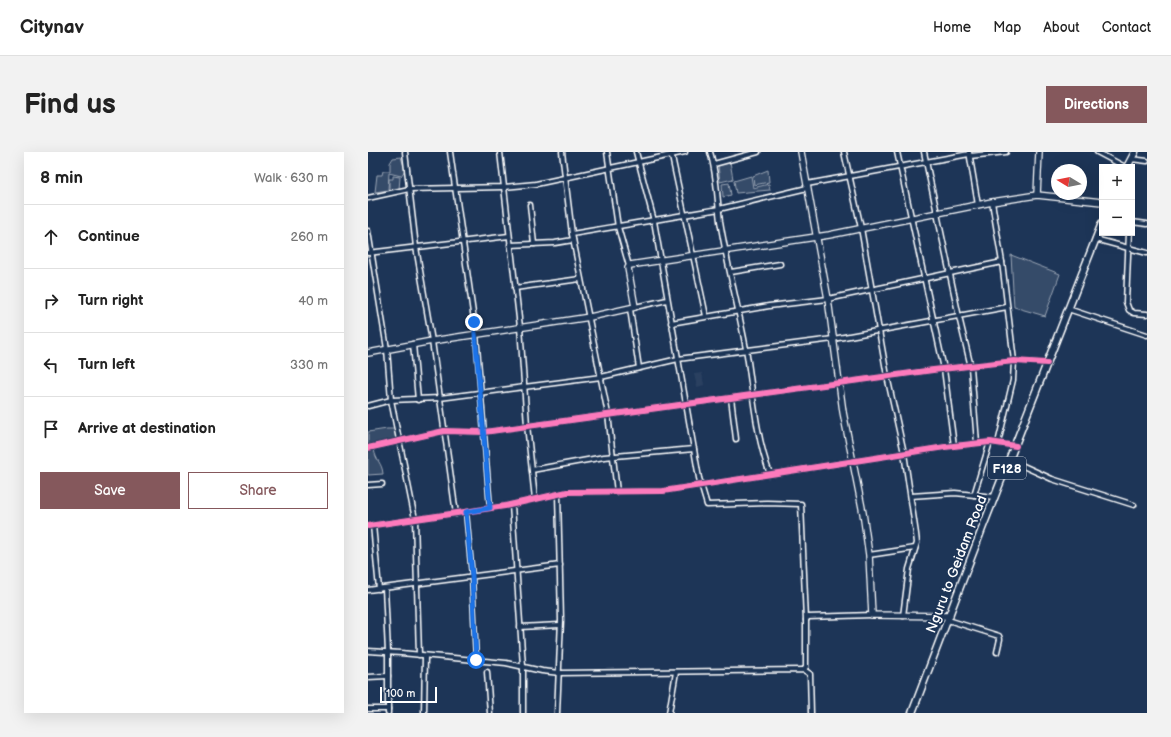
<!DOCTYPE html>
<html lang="en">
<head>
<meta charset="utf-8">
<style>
  :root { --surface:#fff; --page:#f2f2f2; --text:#222; --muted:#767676; --line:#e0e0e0; --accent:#85585c }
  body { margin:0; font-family:"Balsamiq Sans",sans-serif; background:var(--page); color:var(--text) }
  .controls { position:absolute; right:12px; top:12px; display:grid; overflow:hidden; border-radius:0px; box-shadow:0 4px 16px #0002 }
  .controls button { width:36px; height:36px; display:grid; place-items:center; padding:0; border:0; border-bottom:1px solid var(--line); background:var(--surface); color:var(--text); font:20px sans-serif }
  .compass { position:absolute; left:683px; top:12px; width:36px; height:36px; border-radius:50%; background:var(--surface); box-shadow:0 4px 16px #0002; rotate:280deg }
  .scale { position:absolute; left:12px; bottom:10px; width:57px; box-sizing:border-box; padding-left:4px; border:2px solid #fff; border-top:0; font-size:11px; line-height:14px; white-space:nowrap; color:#fff; -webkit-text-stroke:3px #1d3557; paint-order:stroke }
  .stop { position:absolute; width:12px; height:12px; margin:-9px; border:3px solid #1a73e8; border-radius:50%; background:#fff }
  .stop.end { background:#1a73e8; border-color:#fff; box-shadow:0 1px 4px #0008 }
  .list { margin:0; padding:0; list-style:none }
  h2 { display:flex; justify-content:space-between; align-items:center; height:52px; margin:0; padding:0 16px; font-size:17px }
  h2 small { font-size:13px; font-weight:400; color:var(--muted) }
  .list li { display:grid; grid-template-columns:26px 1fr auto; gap:12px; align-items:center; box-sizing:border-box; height:64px; padding:0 16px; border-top:1px solid var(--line) }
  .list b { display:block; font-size:15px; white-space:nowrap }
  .list em { font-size:13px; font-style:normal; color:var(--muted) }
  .actions { display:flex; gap:8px; padding:12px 16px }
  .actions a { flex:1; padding:9px 0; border:1px solid var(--accent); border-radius:0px; text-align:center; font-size:14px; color:var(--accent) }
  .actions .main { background:var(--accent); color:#fff }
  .icon { flex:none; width:22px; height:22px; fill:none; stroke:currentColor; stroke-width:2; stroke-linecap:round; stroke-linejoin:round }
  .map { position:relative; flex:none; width:779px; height:561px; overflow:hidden; border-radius:0px }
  header { display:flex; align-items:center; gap:24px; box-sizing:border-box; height:56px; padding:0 20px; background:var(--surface); border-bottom:1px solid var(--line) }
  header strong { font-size:19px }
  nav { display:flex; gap:22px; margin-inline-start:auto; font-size:14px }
  .intro { display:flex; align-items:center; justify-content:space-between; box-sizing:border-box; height:96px; padding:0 24px }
  h1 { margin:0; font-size:28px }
  .button { padding:10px 18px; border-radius:0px; background:var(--accent); color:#fff; font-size:14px; font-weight:700 }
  main { display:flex; gap:24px; padding:0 24px }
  aside { flex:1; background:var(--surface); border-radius:0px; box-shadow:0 4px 16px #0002 }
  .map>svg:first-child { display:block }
</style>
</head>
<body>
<header>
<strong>Citynav</strong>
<nav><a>Home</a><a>Map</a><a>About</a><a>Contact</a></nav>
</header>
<div class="intro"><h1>Find us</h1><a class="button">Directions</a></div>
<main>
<aside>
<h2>8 min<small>Walk · 630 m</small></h2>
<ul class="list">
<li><svg class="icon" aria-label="ahead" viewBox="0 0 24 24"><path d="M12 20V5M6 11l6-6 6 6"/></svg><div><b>Continue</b></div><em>260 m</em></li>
<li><svg class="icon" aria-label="right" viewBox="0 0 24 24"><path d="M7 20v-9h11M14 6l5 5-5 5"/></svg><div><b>Turn right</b></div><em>40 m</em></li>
<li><svg class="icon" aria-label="left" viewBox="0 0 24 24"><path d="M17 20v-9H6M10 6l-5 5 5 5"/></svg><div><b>Turn left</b></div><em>330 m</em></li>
<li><svg class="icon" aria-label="arrive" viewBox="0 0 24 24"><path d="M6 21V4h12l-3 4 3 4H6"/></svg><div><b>Arrive at destination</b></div></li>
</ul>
<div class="actions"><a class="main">Save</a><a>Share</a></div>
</aside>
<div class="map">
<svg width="779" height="561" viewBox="0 0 779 561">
  <rect width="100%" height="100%" fill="#1d3557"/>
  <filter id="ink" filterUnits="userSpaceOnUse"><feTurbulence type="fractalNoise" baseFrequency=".025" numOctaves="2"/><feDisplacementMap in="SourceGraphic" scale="8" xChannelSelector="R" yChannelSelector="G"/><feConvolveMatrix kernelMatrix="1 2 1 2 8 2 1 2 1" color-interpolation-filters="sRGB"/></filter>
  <g filter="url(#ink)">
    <!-- built -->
    <path fill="#2a4161" d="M334,221l2,12 -7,2 -3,-13z"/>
    <!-- green -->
    <g fill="#364b69" stroke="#9aa5b4">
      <path d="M33,5l4,13 -4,6 -12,-3 -1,17 -13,2 2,-17h5l1,-4h7v-8l3,-5z"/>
      <path d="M362,10l3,17 -13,3 -2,-17z"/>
      <path d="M400,18l1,12 -15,3 -1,-9z"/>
      <path d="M25,24l7,1 -1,13h-10v-11h4z"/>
      <path d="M383,24l2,12 16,-4 1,6 -34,3 -2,-12z"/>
      <path d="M361,31l2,12 -8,2 -1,-13z"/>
      <path d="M643,103l49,19 -15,42 -31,-9z"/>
      <path d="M19,277h9l3,10 -31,8v-15z"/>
      <path d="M6,297c2,13 8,13 9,25l-15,1v-25z"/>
    </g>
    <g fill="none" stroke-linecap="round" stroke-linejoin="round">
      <!-- street casing -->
      <g stroke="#fff" stroke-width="7">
        <g id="street">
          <path d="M37,0l11,95 16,94 24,173"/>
          <path d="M82,0l26,182 14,174"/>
          <path d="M132,0l20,175 7,98 8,74"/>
          <path d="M194,0l10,82 36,180 9,78"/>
          <path d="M239,0l11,75 11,39"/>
          <path d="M268,0l18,69 45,257 8,27 60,-2 34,1 5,116"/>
          <path d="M303,0l35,164"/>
          <path d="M342,0c7,22 7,46 10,69 7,43 18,85 26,128 7,41 9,85 24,125"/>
          <path d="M476,0l17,76 26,148 17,77 12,81 1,9 -8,26 -6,47"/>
          <path d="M529,0l47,217 10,77"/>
          <path d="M556,0l35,165 12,50 6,76"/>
          <path d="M601,0l9,53"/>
          <path d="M729,0l28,15"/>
          <path d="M602,4l36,-4"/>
          <path d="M763,7l16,2"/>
          <path d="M346,12l44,-12"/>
          <path d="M439,32l162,-30"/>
          <path d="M0,46l41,-9 95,-2 32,-3 149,-32"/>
          <path d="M624,50l10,60 12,99 -1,19 -15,63"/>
          <path d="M162,53l4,39"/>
          <path d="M764,70l15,2"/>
          <path d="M0,79l19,118 4,51 24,119 4,136"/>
          <path d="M761,81l-3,69 3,8 5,3 13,1"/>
          <path d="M204,82l147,-25 88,-21"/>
          <path d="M727,87l52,14"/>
          <path d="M142,93l45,-2 18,-3"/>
          <path d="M0,101l141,-17"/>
          <path d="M363,120l49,-8"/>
          <path d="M147,136l65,-9"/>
          <path d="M267,155l32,-7"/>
          <path d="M262,157l9,59"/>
          <path d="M700,157l79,26"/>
          <path d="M303,171l98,-17 59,-7 174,-37"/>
          <path d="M45,192l5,56"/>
          <path d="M363,246l5,41"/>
          <path d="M0,254l23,-6 49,-2 161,-21 77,-18 155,-20 174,-32"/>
          <path d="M0,296l76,-17 40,1 449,-62 81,-9 33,2"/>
          <path d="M642,308l42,19 82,26"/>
          <path d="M164,318l72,-13 90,-8"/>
          <path d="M0,333l14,-1"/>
          <path d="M606,343l16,-53"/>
          <path d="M543,344l44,-3 40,4"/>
          <path d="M144,353l11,161v47"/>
          <path d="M98,360l6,64 4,84"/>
          <path d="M5,373l6,64"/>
          <path d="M0,374l137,-20 62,-14 96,-1 282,-44 45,-5 25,4"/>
          <path d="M501,403l46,-7"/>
          <path d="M17,436l3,64v61"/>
          <path d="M0,438l192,-25"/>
          <path d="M580,468l51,16 1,3 -3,13"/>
          <path d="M152,475l40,-2"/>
          <path d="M0,499l33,2 105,10 36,8 18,2 244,-3 6,4 1,39"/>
          <path d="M436,518l2,-3v-47l2,-3 64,-2"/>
          <path d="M119,520l3,41"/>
          <path d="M0,525l20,-1"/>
          <path d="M0,557h20"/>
          <path d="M56,561l1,-57"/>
          <path d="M189,561l4,-93 -3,-126"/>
          <path d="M301,561l7,-41"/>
        </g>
      </g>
      <!-- secondary casing -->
      <g stroke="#fff" stroke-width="8">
        <g id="secondary">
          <path d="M433,0l27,147 15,113 20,101 6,42 3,60 78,1"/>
          <path d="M669,43l2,-43"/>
          <path d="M0,201l64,-12 158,-24 45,-10 -7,-39 2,-3 199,-30 163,-33 45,-7 65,7"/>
        </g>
      </g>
      <!-- primary casing -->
      <g stroke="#fff" stroke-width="9">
        <g id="primary">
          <path d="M759,15l8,-15"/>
          <path d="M544,561l70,-184 120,-306"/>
        </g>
      </g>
      <!-- street -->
      <use href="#street" stroke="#1d3557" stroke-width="4"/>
      <!-- secondary -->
      <use href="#secondary" stroke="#1d3557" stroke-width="5.5"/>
      <!-- primary -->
      <use href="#primary" stroke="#1d3557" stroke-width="6"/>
      <!-- cycleway casing -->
      <g stroke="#1d3557" stroke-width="8">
        <g id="cycleway">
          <path d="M0,296l76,-17 40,1 449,-62 81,-9 33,2"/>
          <path d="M0,374l137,-20 62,-14 96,-1 282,-44 45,-5 26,4"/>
        </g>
      </g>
      <!-- cycleway -->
      <use href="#cycleway" stroke="#fd7abc" stroke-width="6"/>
    </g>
  </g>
  <g fill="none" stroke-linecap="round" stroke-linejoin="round" filter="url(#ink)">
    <!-- route -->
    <path stroke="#1a73e8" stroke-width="5" d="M106,170l16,186 -24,4 6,64 4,84"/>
  </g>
  <g text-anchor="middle" stroke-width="4" stroke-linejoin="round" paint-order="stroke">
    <!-- shield labels -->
    <rect fill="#1d3557" stroke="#bbc2cd" stroke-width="1" x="620" y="305" width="38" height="22" rx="3"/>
    <g font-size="13" font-weight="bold" fill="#fff">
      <text x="639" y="321">F128</text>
    </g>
    <!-- street labels -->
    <g font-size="14" fill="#fff" stroke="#1d3557">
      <text transform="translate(588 412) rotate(-69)" y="5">Nguru to Geidam Road</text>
    </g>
  </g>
</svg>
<div class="controls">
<button>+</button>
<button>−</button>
</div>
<svg class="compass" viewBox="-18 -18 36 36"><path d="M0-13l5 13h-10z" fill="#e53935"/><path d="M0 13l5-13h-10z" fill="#767676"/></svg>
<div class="scale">100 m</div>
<div class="stop" style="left:108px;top:508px"></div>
<div class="stop end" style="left:106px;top:170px"></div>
</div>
</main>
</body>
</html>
